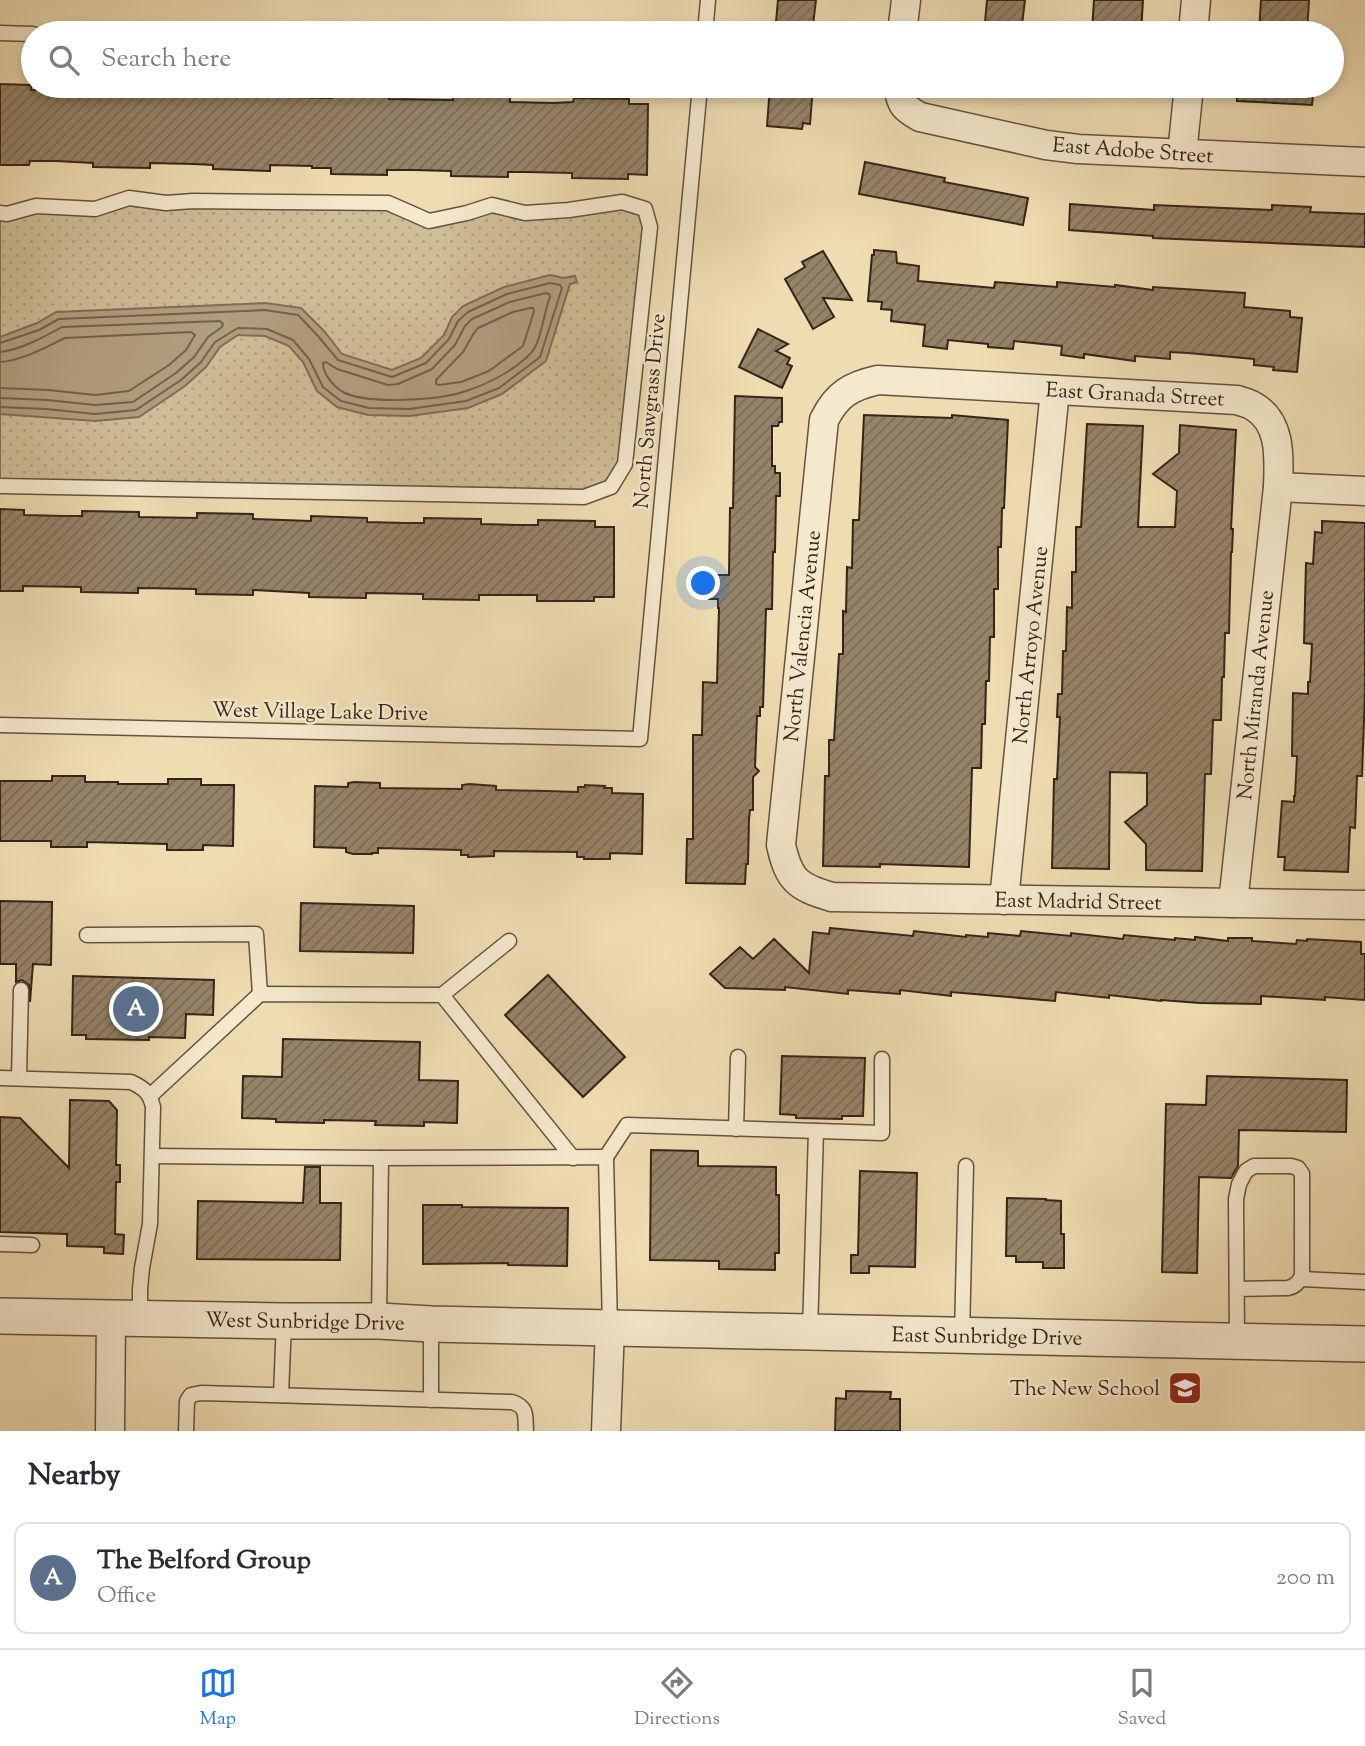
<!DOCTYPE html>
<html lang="en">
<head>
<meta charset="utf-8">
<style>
  :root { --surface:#fff; --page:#f7f7f7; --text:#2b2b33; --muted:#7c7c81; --line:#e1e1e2; --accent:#1a73e8 }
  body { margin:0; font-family:"Sorts Mill Goudy",serif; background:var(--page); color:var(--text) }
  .you { position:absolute; left:704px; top:584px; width:24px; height:24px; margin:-18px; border:5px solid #fff; border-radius:50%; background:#1a73e8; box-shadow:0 0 0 10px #1a73e833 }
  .badge { display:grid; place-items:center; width:46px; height:46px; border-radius:50%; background:var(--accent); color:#fff; font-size:23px; font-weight:700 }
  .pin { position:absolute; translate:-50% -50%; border:4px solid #fff; box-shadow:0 2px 7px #0006 }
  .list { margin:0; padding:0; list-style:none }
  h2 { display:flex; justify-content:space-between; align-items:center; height:91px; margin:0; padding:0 28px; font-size:30px }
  h2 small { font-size:23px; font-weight:400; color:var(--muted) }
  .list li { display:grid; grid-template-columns:46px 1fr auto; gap:21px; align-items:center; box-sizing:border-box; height:112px; margin:0 14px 14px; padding:0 14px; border:2px solid var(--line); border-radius:14px }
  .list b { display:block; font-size:26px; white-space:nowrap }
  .list p { margin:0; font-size:23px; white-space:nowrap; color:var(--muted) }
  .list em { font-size:23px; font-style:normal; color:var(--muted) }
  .icon { flex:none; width:38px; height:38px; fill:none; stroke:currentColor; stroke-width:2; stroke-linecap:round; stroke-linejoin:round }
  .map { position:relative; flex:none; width:1365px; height:1431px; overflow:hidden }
  .search { position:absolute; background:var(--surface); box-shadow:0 4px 10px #0003; left:21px; right:21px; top:21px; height:77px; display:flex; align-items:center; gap:18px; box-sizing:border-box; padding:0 24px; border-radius:38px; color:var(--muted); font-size:26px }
  .sheet { height:217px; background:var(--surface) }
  nav { display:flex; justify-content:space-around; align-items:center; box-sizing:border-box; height:98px; border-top:2px solid var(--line); background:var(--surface); font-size:19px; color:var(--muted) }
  nav a { display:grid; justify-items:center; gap:4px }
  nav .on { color:var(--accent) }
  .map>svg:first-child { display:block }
</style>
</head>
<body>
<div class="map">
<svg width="1365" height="1431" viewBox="0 0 1365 1431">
  <defs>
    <pattern id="grass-dots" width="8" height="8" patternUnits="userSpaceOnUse" patternTransform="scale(1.75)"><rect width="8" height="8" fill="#cfbe98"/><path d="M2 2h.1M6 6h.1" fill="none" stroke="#b2a382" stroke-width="1.8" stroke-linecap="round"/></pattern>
    <pattern id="building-hatch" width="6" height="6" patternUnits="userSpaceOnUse" patternTransform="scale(1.75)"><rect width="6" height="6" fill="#968469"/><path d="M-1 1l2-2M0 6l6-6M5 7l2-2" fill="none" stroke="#7b6c56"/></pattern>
  </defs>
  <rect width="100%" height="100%" fill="#efddb2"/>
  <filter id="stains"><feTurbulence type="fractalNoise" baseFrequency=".00286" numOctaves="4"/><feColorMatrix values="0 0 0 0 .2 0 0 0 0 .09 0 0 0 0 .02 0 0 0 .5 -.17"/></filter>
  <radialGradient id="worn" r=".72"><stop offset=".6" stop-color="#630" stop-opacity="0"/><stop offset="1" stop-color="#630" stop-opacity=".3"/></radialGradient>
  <!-- grass -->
  <path fill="url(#grass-dots)" stroke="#827158" stroke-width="2" d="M129,198l259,5 41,18 63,-16 33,8 97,-11 23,7 -20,255 -14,23 -27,10 -584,-15v-269l95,-4z"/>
  <!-- water -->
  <path fill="#b09e7e" stroke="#7f6d56" stroke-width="2" d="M550,275l13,3 12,-2 2,6 -7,2 -24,77 -44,33 -34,14 -58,8 -42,-1 -31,-8 -20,-16 -14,-29 -14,-16 -24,-10 -27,-1 -18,12 -14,20 -21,19 -46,31 -44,4 -95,-7v-77l37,-14 19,-11 209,-9 36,5 23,23 18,23 50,16 29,-12 23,-23 8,-18 11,-11 41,-19z"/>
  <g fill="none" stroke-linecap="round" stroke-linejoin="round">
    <!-- shore -->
    <g stroke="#72614c" stroke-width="2">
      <path d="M546,293l3,1 1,3c-6,14 -9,46 -19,56 -16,17 -43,31 -65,38 -25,9 -99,14 -123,1 -10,-6 -20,-18 -20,-29l3,-1 11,7 51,16 10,-1 34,-15 23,-24 10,-19 7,-7 38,-17z"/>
      <path d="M530,308h3l1,3 -11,35 -34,25 -28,11 -22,3 -3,-1v-4l27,-28 11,-19 4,-5 35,-16z"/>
      <path d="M0,343l39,-13 20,-11 206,-9 33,5 20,21 20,24 54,17 34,-14 23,-24 9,-18 10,-9 39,-18 43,-11 10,2 2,3 -22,69 -41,31 -33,13 -57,8 -40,-1 -28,-7 -18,-14 -14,-28 -16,-19 -26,-11 -29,-1 -23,14 -14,20 -20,18 -45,30 -41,4 -49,-5 -46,-2"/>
      <path d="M0,352c20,-2 44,-15 62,-25l158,-6 3,3 -1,3 -14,10 -14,20 -18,16 -43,29 -38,3 -48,-5 -47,-2"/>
      <path d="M0,362c21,-1 46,-15 65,-24l126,-6 4,3 -9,15 -17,15 -40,26 -34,4 -47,-5 -48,-2"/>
    </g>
  </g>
  <!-- building -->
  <g fill="url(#building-hatch)" stroke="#352419" stroke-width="2">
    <path d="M778,0h38l-4,33h-37z"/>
    <path d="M987,0h38l-4,33h-37z"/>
    <path d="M1094,0h49l-2,33 -49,-3z"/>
    <path d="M1261,0h48l-2,33h-48z"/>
    <path d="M0,84l31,1v5h19l44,1v-5l58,1v5l36,2h27v-6l56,2v5l20,1v1l41,1v-5l57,1v5l64,1v-5l57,2v5l44,1 19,-1 1,-4 55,1v5h19l-1,71 -19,-1v5l-56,-1v-5l-45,-1h-19v5l-57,-1v-5l-37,-1h-27v5l-56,-1v-6h-19v-2l-42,-1v6l-57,-2v-4l-19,-1 -44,-1v5l-57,-1v-4l-37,-2h-26l-1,4h-29z"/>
    <path d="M770,86h43l-3,38 -7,-1 -1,6 -35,-3z"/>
    <path d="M1237,86h77l-2,19 -75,-4z"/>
    <path d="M865,162l80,16 -1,4 84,16 -5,27 -164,-31z"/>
    <path d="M1070,204l84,6v-5l118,5v-5l39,2 -1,5 55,2v33l-212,-9v-2l-84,-6z"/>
    <path d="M874,250l22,2 1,11 22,3 -1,15 76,7 1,-6 62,5v-5l58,5v-2l38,5v-3l92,6 -1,14 46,4v6l12,1 -5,54 -24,-2 1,-3 -20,-2v-6l-66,-6 -18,-1v7l-35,-3v5l-51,-7v4l-23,-3 1,-9 -48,-5 -1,8 -25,-2v-3l-40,-4 -1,9 -24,-3 2,-21 -34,-4 1,-11 -11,-1 1,-7 -14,-1 4,-46h2z"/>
    <path d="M823,251l29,49 -29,-2 11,19 -21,12 -28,-50 20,-12 -3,-5z"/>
    <path d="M758,329l30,15 -12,7 14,7 -3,6 5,2 -10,22 -43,-21z"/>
    <path d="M735,396l47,2v24h-3l-1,4h-6v40h3v7h5v23h-4l-1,56h-2l-1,57h-6l-3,98h-3v9h-3l-2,51 4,4 -6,6v33h-3l-1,9 -1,45h-2l-1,20 -59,-1 1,-44h6v-104h9l1,-53 14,1 2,-75h-1v-9h-9l1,-19h7v-5h12l1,-67h3z"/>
    <path d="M864,415l88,3v-3l56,5 -4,88h-2l-1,39h-3v42h-4v48h-4l-1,44h-3l-1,43h-3l-1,44h-9l-3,99 -89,-3v3l-57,-1 2,-90h4v-36h5l5,-86h4v-43l3,1 1,-45 5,1 1,-48h6z"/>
    <path d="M1087,424l56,2 -5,101h37l2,-36 -24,-17 26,-21 1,-28 56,5 -5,99h2l-1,23h-1l-2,81h-4l-1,44h-2l-1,43h-8l-2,54h-6l-3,97 -56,-1v-26l-21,-22 22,-17v-32l-37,-1 -1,97 -57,-1 2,-89h3l3,-62h-3l1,-23h4l1,-43h3l1,-44 5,1v-36h4v-45h5z"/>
    <path d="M0,509l24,1v5l40,1h18v-5l57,1v5l58,1v-5l56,1v5l58,2v-5l56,2v4l38,1h19v-5l57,1v5l38,1h19v-5l57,1v6h19v70h-20v4h-57v-6h-58v5l-56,-1v-5l-57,-1v5l-57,-1v-4l-56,-3v5l-57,-1v-5l-58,-1v5l-57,-1v-5l-58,-1v5h-23z"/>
    <path d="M1322,521l43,2v169l-3,84h-5l-2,52 -5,-1 -2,45 -64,-2 1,-13h-7l4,-56 12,1v-6h1l2,-40h-5l1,-63 15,1v-12h2l2,-38 -8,-1 2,-80 7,1 2,-32 7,1z"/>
    <path d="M52,776h33v6h33v2h50v-5h33v6h33l-1,61 -30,-1v5h-36v-6l-80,-2v5h-36v-6h-51v-60h52z"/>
    <path d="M354,782l26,1v5l82,1v-4l7,-1 27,2v4l50,1 32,1v-5h7v-2l20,1 -1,2h8v5l31,1 -1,60 -32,-1v6h-26v-2h-7v-5l-83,-1v5l-26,1v-2h-7v-5l-83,-2v5h-6v1h-19l-7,-2v-4l-32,-1 1,-61 33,1v-4z"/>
    <path d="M0,901l52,1 -1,63 -18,-1 -3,38 -1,-17 -7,-5 -6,2v-18h-16z"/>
    <path d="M301,903l113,3 -1,47 -113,-2z"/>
    <path d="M830,928l83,8 1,-5 52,6v-2l22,2v-4l32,3 1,-5 50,5v-3l52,6 1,-4 51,5v-2l20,2v-3l33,4v-3h24v3l44,3 1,-4 10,1v-2l54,3v12h4v46l-40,-3v3l-64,-4v8l-61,-1 -39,-3v1l-52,-6v3l-53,-6 -1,9 -104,-9v4l-51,-6v4l-52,-4v4l-63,-7v3l-60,-2 -15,-14 30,-27 13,12 21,-20 35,34 4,-41 16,2z"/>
    <path d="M548,975l77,82 -42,40 -78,-82z"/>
    <path d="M73,976l141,4 -1,35 -27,-1 -1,24 -36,-1v3l-63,-1v-4h-14z"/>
    <path d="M283,1039l137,3 -1,38 39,1 -1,42 -33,-1v4l-49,-1 1,-4 -52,-1v3l-48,-1v-3l-34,-1 1,-42 39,1z"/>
    <path d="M782,1056l83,2 -2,58h-21v3l-46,-1v-3l-16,-1z"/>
    <path d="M1207,1076l140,4 -1,52 -107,-2 -1,36 -7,12 -32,-1 -2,96 -35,-1 4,-168 40,1z"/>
    <path d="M70,1100l39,1 8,9 -1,55h4v17h-4l-1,52 9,1 -1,19 -19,-1v-6l-37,-1v-12l-67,-2v-115l20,1 49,50z"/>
    <path d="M651,1150l47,1v15l78,1v28h3v58h-4v17l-56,-1v-8l-69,-1z"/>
    <path d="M305,1167h15v36h21l-1,57 -143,-1 1,-58 105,2z"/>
    <path d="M860,1171l57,2 -2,94 -46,-1v7h-18v-18h7z"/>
    <path d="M1007,1198l39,1v1l15,1v33h3v34h-21v-6h-27v-6h-10z"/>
    <path d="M423,1205h39v2l106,1 -1,58 -59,-1v-2l-85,1z"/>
    <path d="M846,1391l45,1 -1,7h10v32h-65l1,-33 10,1z"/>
  </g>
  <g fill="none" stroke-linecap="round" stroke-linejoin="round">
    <!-- service casing -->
    <g stroke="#64523f" stroke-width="17">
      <g id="service">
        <path d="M0,33l33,1"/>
        <path d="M705,33l3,-33"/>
        <path d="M0,213l7,1 29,-8 59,3 34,-11 37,5 27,-2 195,2 41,18 38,-8 25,-8 33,8 44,-3 53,-8 23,7 5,18 -25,237 -14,23 -27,10 -584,-11"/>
        <path d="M0,725l640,14 60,-653"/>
        <path d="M87,935l169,-1 4,60"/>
        <path d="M442,995l67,-54"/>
        <path d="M0,1078l131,4c13,6 19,11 22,25l-3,117 -8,44 -2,21v30"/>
        <path d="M19,1078l2,-88"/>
        <path d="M150,1096l110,-102 182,1 131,163"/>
        <path d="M736,1129l2,-72"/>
        <path d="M152,1156l229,2 225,-1 4,170"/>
        <path d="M606,1157l21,-32 255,8v-74"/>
        <path d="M0,1244l32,1"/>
        <path d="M1301,1279l64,3"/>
        <path d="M1237,1289l51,-1c8,-2 11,-6 14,-13v-101l-4,-6 -7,-2h-37l-8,5 -7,13 -3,15 1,141"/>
        <path d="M379,1321l2,-163"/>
        <path d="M810,1332l6,-201"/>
        <path d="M962,1335l4,-169"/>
        <path d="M281,1395l3,-74"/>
        <path d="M431,1400v-76"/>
        <path d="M186,1431l1,-30 4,-6 10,-2 311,9c16,5 13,14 14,29"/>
      </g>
    </g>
    <!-- minor casing -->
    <g stroke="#64523f" stroke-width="31">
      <g id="minor">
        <path d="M902,33l4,-33"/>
        <path d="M1193,33l3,-33"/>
        <path d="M898,86c3,19 6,22 22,31l126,28 32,4 287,13"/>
        <path d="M1182,154l7,-68"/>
        <path d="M1365,491l-87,-4c1,-28 4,-65 -25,-81 -5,-3 -11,-4 -16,-6l-359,-20c-27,6 -41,14 -54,40l-43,425c8,35 16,42 51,52l533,8"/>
        <path d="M1004,900l51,-510"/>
        <path d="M1233,903l45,-416"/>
        <path d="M110,1431l1,-113"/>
        <path d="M606,1431l4,-104"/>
      </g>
    </g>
    <!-- tertiary casing -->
    <g stroke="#64523f" stroke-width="38">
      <path id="tertiary" d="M0,1316l284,5h95l52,3 934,20"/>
    </g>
    <!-- service -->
    <use href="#service" stroke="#f5e9cd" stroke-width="14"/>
    <!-- minor -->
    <use href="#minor" stroke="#f5e9cd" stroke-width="28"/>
    <!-- tertiary -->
    <use href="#tertiary" stroke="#f5e9cd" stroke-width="35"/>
  </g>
  <!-- icons -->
  <defs>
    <g id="school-square" transform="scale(1.75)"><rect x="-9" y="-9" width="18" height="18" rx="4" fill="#8f2418" stroke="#f5e9cd"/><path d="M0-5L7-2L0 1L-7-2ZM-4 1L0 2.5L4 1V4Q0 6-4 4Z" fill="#fff"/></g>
  </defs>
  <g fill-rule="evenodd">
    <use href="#school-square" x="1185" y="1388"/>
  </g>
  <g text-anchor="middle" stroke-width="5" stroke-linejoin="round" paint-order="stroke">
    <!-- street labels -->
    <g font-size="21" fill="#352419" stroke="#f5e9cd">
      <text transform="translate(1133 150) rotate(4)" y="7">East Adobe Street</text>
      <text transform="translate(1135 394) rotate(3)" y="7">East Granada Street</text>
      <text transform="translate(649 411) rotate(-85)" y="7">North Sawgrass Drive</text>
      <text transform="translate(802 636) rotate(-84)" y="7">North Valencia Avenue</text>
      <text transform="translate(1030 645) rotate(-84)" y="7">North Arroyo Avenue</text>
      <text transform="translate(1255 695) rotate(-84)" y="7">North Miranda Avenue</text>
      <text transform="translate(320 711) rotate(1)" y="7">West Village Lake Drive</text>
      <text transform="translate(1078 901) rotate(1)" y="7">East Madrid Street</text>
      <text transform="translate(305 1321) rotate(1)" y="7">West Sunbridge Drive</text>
      <text transform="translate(987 1336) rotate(1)" y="7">East Sunbridge Drive</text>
    </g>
    <!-- poi labels -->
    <g font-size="21" fill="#352419" stroke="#f5e9cd" text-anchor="end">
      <text x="1160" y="1395">The New School</text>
    </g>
  </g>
  <rect width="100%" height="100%" filter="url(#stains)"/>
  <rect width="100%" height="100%" fill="url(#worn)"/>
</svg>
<div class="you"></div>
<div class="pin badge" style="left:136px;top:1009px;background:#5c6f8a">A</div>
<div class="search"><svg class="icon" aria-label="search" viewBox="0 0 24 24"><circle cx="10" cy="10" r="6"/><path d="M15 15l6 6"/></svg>Search here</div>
</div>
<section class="sheet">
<h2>Nearby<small></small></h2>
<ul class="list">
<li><span class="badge" style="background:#5c6f8a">A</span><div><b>The Belford Group</b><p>Office</p></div><em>200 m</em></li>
</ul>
</section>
<nav>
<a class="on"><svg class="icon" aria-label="map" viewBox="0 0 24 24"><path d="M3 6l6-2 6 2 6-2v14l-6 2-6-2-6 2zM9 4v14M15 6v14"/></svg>Map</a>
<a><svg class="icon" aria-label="directions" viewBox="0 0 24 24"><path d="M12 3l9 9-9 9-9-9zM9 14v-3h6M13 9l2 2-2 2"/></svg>Directions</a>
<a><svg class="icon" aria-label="saved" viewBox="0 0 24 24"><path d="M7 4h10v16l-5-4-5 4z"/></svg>Saved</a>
</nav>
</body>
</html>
